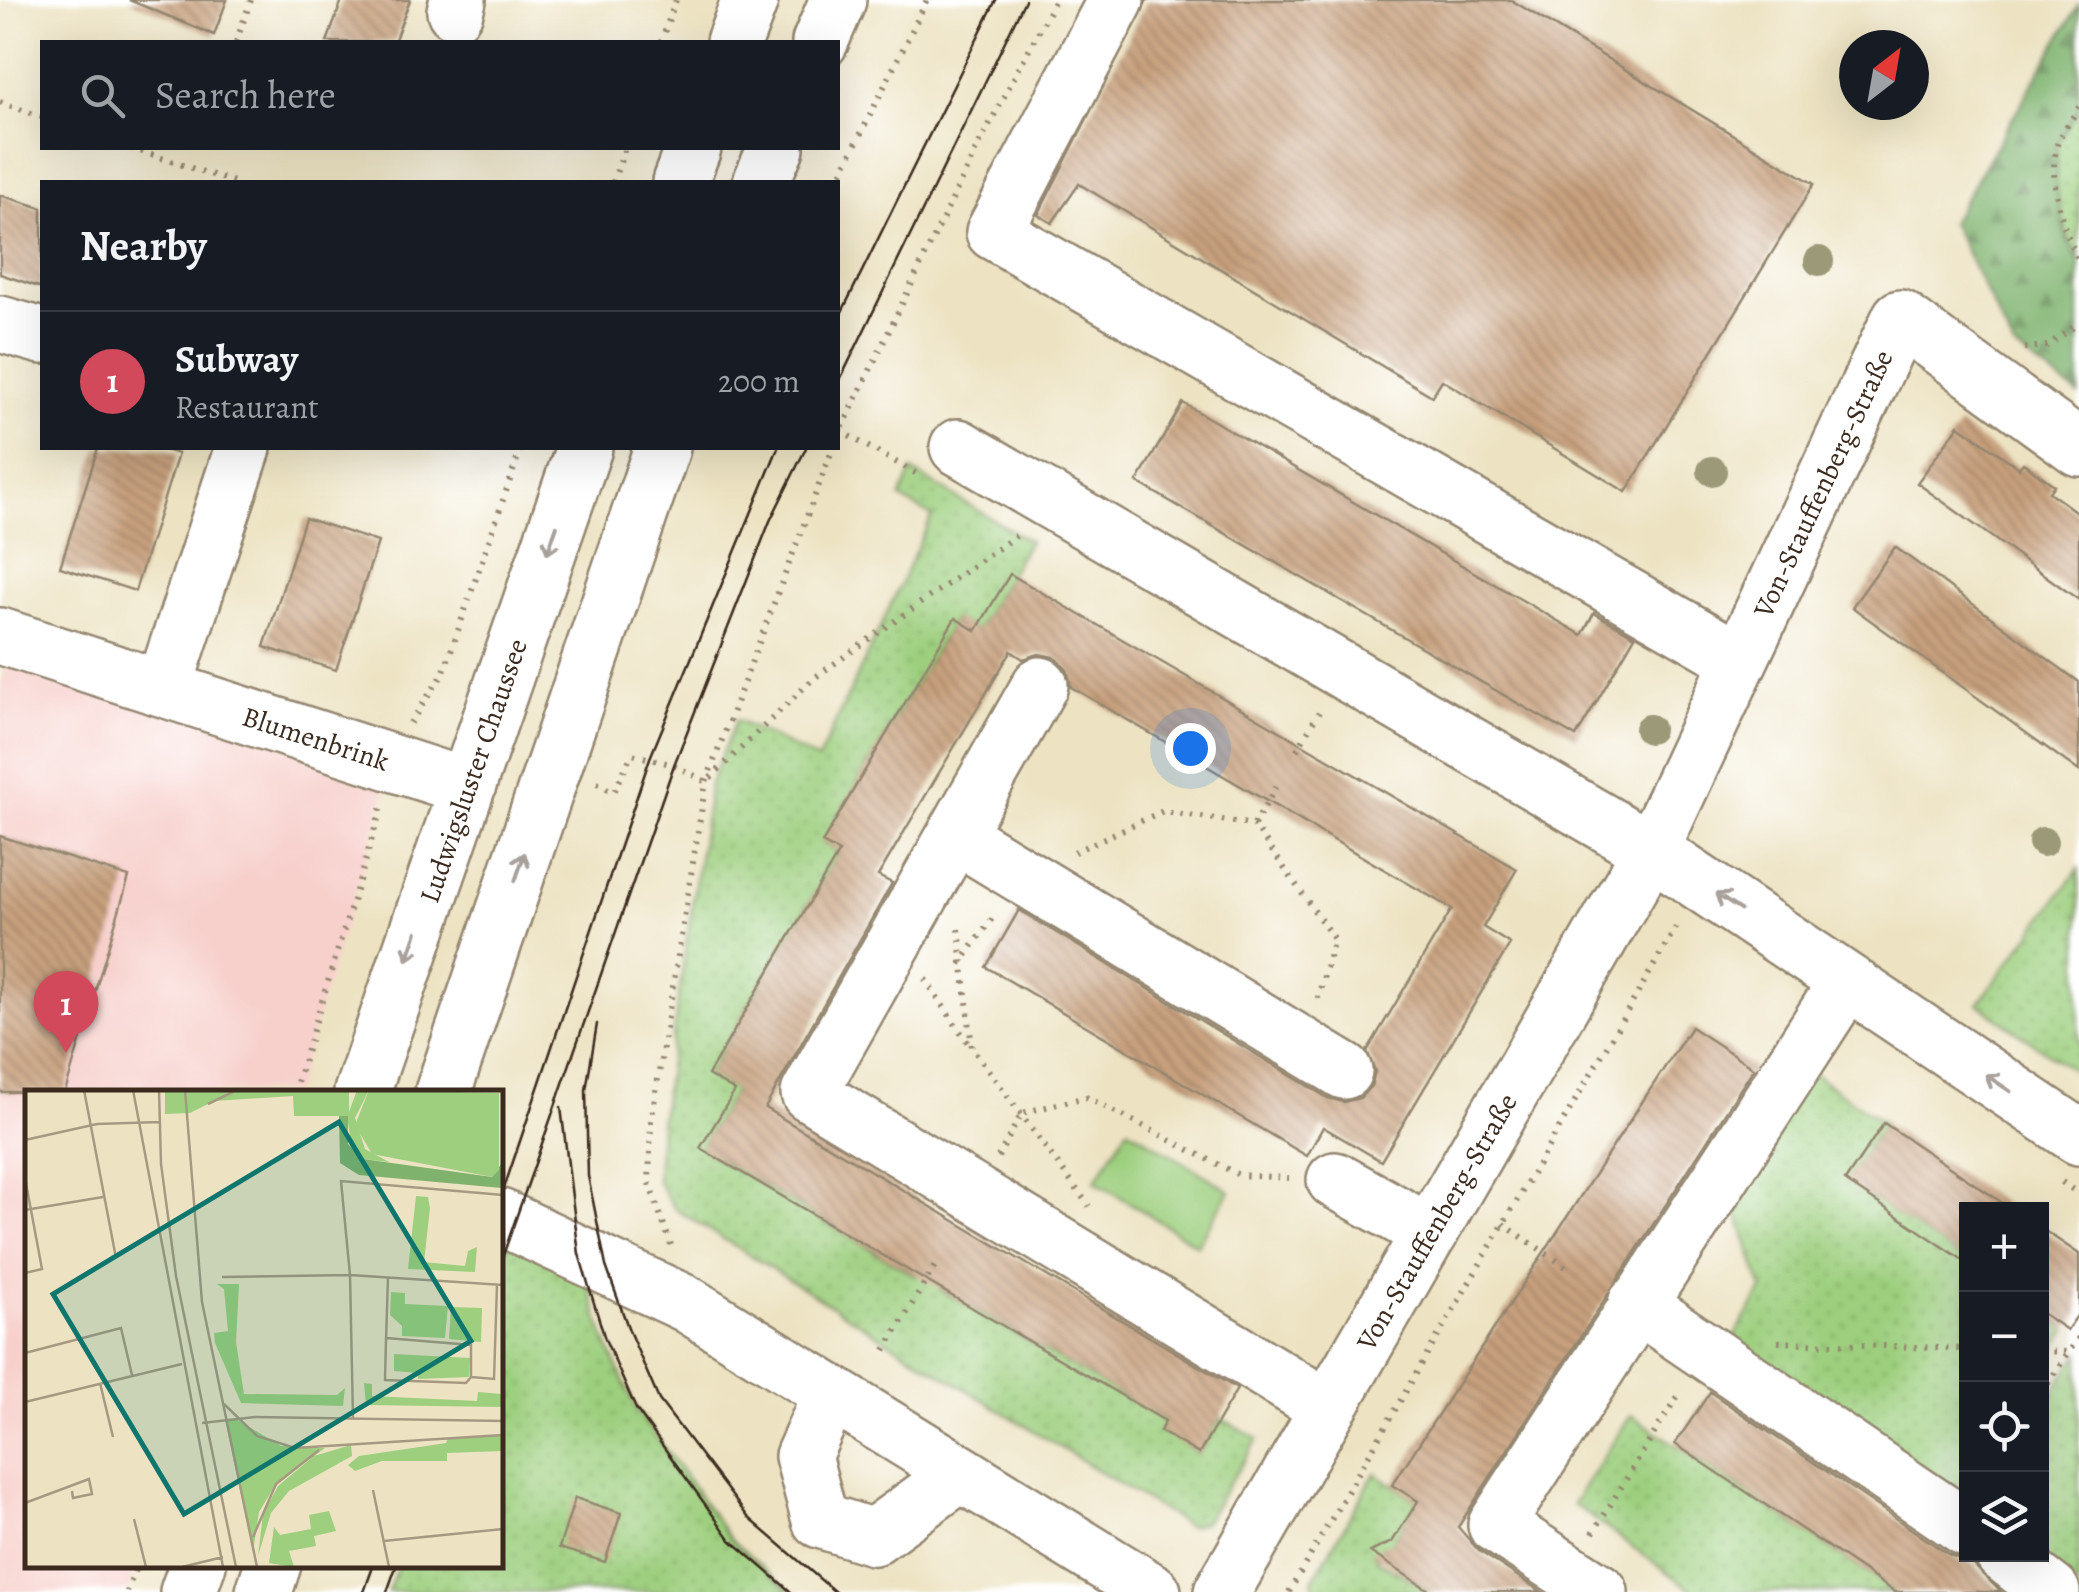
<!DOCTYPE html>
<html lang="en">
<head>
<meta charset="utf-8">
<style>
  :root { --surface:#171b24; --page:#20242c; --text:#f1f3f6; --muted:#9ea1a6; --line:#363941; --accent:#d1495b }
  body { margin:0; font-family:Alegreya,serif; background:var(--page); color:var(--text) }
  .controls { position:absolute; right:30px; bottom:30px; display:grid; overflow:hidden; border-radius:0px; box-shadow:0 10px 40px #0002 }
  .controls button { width:90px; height:90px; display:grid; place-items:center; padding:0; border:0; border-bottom:2px solid var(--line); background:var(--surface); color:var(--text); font:50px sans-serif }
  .compass { position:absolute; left:1839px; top:30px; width:90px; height:90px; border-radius:50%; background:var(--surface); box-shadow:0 10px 40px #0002; rotate:31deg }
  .you { position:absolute; left:1190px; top:748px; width:35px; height:35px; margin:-25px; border:8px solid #fff; border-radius:50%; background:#1a73e8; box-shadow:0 0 0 15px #1a73e833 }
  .badge { display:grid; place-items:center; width:65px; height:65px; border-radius:50%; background:var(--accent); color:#fff; font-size:32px; font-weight:700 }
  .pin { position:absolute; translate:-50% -82px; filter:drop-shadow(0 2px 5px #0008) }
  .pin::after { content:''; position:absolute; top:52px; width:35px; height:30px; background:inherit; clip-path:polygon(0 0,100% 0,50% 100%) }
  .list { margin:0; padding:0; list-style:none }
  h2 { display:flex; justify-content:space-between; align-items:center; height:130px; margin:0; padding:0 40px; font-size:42px }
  h2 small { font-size:32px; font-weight:400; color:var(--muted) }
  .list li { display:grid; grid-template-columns:65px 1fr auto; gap:30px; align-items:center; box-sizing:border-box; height:140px; padding:0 40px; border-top:2px solid var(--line) }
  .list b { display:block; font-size:38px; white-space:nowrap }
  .list p { margin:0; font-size:32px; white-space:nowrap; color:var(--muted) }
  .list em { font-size:32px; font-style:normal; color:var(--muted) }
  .icon { flex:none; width:55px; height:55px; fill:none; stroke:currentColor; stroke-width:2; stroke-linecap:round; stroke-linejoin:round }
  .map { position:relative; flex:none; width:2079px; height:1592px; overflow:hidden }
  .search { position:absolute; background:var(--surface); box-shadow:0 10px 40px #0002; left:40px; top:40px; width:800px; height:110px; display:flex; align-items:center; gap:25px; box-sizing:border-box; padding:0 35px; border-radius:0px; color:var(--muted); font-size:38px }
  .panel { position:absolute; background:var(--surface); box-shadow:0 10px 40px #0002; left:40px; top:180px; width:800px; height:270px; border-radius:0px }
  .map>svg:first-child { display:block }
</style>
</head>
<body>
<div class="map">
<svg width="2079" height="1592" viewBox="0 0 2079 1592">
  <defs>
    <pattern id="grass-dots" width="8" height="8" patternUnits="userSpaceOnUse" patternTransform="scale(2.5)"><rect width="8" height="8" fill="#9dcf7e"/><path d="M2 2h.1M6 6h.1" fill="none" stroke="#88b26c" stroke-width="1.8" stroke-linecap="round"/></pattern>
    <pattern id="forest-firs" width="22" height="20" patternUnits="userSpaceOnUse" patternTransform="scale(2.5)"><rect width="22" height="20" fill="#7eb26d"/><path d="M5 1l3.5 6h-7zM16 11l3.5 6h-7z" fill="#689159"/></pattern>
    <pattern id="building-back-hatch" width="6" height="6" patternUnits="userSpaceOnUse" patternTransform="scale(2.5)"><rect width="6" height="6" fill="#c8a17e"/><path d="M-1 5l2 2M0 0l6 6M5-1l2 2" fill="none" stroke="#a48367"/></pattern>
  </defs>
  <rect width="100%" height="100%" fill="#fff"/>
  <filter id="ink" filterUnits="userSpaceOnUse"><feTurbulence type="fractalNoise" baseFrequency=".01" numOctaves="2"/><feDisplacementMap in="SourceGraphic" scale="20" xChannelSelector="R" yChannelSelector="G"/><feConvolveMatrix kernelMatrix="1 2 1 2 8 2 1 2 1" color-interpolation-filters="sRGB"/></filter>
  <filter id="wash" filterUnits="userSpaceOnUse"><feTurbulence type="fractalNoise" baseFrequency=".0048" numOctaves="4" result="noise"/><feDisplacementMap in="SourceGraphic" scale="40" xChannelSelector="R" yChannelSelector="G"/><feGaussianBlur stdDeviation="2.25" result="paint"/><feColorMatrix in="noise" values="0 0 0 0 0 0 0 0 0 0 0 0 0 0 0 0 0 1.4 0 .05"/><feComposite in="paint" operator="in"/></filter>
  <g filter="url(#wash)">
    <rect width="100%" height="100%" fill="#ede3c3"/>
    <!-- built -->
    <path fill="#f7d0cc" d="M17,634l378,128 -101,330h-266v472l109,1 -10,27h-127v-904z"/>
    <!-- grass -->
    <g fill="url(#grass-dots)" stroke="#6c7c4e" stroke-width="2.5">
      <path d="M2079,107v154c-16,-31 -33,-84 -21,-119 5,-12 15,-24 21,-35z"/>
      <path d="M912,471l117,70 -53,90 -22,-12 -131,223 16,10 -131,222 27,17 -35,57 216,128 11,-18 13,32 225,131 -5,10 39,22 21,-35 38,21 -54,83 -15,5 -514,-318 -18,-28 3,-58 50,-340 26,-63 82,40 114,-244 -32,-18z"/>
      <path d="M2079,869v206l-101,-71z"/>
      <path d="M1811,1072l73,51 -38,58 120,81v211l-14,21 -223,-149 34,-55 -32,-97z"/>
      <path d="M515,1224l64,30 26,85 31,70 95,131 60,52h-403l10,-27 102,-1v-296z"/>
      <path d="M2042,1313l25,17 -25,37z"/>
      <path d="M2079,1353v234l-45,-32 8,-1v-146z"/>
      <path d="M1631,1415l264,177h-200l-122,-88z"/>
      <path d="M1375,1473l43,28 -28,44 -12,5 -1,10 54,32h-115l-3,-12z"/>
    </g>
    <!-- forest -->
    <path fill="url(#forest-firs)" stroke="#5c6e46" stroke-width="2.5" d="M2079,5v102l-22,37 -1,46 11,49 12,22v134l-65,-47 -63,-126z"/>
    <!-- pitch -->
    <path fill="#9dcf7e" stroke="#6c7c4e" stroke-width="2.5" d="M1128,1128l102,63 -33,54 -102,-64z"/>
    <g id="blocks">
      <!-- building -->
      <g fill="url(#building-back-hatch)">
        <path d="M129,0h98l-13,35z"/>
        <path d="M342,0h68l-16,42h-67z"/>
        <path d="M1147,0h364l303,184 -188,308 -184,-112 -10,16 -353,-212 -27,39 -14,-8z"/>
        <path d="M0,195l42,13v80l-42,-14z"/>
        <path d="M1183,403l399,232 12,-22 41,23 -59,101 -439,-255z"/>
        <path d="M1959,425l60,43 4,-5 31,22 -5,7 30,22v86l-162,-117z"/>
        <path d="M98,448h61l19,6 -43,137 -75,-24z"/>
        <path d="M305,518l73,24 -42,128 -72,-23z"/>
        <path d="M1895,547l184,135v89l-227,-164z"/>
        <path d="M1010,574l507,295 -34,58 27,17 -129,217 -58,-34 -16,29 -321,-189 33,-57 309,188 16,4 16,-4 11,-12 4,-15 -8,-20 85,-142 -381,-222 -4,-17 -13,-13 -15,-3 -16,5 -12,-8 -133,225 14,7 -127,225 472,281 -38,65 -39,-23 5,-10 -465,-273 35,-57 -27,-16 131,-223 -17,-9 133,-225 21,13z"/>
        <path d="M0,836l129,41 -64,215h-65z"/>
        <path d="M1691,1027l63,41 -296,459 21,24 63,41h-110l-62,-40 22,-10 26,-41 -26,-16z"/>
        <path d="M1884,1123l129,87h-47v52l-121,-81z"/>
        <path d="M2042,1229l37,25v59l-12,17 -25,-17z"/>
        <path d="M1710,1392l238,162 26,11 27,27h-106l-220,-148z"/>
        <path d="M575,1498l46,15 -16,49 -46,-14z"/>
      </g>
    </g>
  </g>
  <g filter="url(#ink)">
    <use href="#blocks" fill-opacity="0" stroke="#948670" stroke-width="2.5"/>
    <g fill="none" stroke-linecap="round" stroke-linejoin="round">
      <!-- minor casing -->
      <g stroke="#948670" stroke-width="60">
        <g id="minor">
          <path d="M1116,0l-122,232 719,413"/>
          <path d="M455,11l3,-11"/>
          <path d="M734,42l16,-42"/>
          <path d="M820,42l18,-42"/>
          <path d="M680,182l13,-34"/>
          <path d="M761,182l15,-34"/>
          <path d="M0,324l42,12"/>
          <path d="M958,447l693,403 428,287"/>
          <path id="s1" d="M0,636l467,151"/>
          <path d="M1040,685l-231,408 519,315"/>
          <path d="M164,687l79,-239"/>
          <path d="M957,836l387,235"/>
          <path id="s2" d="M362,1092l222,-644"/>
          <path d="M443,1092l219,-644"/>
          <path d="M1335,1180l95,53"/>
          <path d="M500,1217l187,87 466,288"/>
          <path d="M1636,1304l330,224"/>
          <path d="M831,1394l-28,62 17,64 53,17 87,-63"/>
          <path d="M2003,1554l49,38"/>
          <path d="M188,1592l10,-28"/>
          <path d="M264,1592l9,-28"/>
          <path id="s3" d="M1222,1592l429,-742 249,-532 179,130"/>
          <path d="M1600,1592l-104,-67 351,-543"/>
        </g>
      </g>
      <!-- path -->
      <g stroke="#948670" stroke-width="6" stroke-dasharray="2.5 8" stroke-linecap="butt">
        <path d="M236,42l15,-42"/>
        <path d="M661,42l15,-42"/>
        <path d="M0,102l42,15"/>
        <path d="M2079,107c-6,11 -16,23 -21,35 -12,35 5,88 21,119"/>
        <path d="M131,148l103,34"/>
        <path d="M613,182l12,-34"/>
        <path d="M837,182l90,-182"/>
        <path d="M2024,348l23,-2 32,-23"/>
        <path d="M840,431l79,44"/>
        <path d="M838,437l139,-289 78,-148"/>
        <path d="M410,723l33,-49 78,-226"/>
        <path d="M1297,750l22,-38"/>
        <path d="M597,783l17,9 18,-38 42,11 32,17 108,-104 203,-143"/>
        <path d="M1254,825l23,-40"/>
        <path d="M1074,852l89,-41 91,14 80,114 -17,62"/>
        <path d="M959,929l13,119 117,158"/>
        <path d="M960,964l36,-51"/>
        <path d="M925,979l43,64"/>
        <path d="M294,1092l88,-286"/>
        <path d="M998,1157l24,-44 64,-16 153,78 50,3"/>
        <path d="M2062,1182l17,12"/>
        <path d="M1503,1224l66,45"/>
        <path d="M671,1245l-22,-62 2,-61 55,-340 127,-334"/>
        <path d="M1778,1342l188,7"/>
        <path d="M885,1350l51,-86"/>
        <path d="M2042,1351l26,1"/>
        <path d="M2042,1392l37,-55"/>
        <path d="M1593,1533l88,-143"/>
        <path d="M127,1592l10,-28"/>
        <path d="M1289,1592l389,-668"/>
      </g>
      <!-- minor -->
      <use href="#minor" stroke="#fff" stroke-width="55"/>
      <!-- tram -->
      <g stroke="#3b2a1e" stroke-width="2.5">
        <path d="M838,320l158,-320"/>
        <path d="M838,384l187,-384"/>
        <path d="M597,1024l-11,66 2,86 18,90 24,67 29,67 89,117 87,75"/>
        <path d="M561,1107l18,147 26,85 31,70 95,131 60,52"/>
        <path d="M500,1200l150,-442 128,-310"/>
        <path d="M500,1264l174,-499 96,-244 36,-73"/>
        <path d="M364,1592l10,-28"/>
        <path d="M387,1592l10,-28"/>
      </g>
    </g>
    <!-- trees -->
    <g fill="#9b9978">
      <circle cx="1819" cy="261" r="15"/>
      <circle cx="1712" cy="471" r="15"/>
      <circle cx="1649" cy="729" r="15"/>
      <circle cx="2043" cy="842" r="15"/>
    </g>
    <!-- one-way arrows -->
    <defs><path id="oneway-shaft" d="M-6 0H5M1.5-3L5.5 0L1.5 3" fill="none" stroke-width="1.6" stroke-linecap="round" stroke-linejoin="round" transform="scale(2.5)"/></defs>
    <g stroke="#a79f9a">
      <use href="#oneway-shaft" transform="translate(552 540) rotate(109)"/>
      <use href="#oneway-shaft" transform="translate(520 867) rotate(-71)"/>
      <use href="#oneway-shaft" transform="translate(1728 902) rotate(-146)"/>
      <use href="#oneway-shaft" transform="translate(412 946) rotate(109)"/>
      <use href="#oneway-shaft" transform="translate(1998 1083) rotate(-146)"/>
    </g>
  </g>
  <g text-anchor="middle" stroke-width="10" stroke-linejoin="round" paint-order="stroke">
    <!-- street labels -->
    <g font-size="28" fill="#3b2a1e" stroke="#fff">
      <text dy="10" stroke="none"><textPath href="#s3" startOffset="1262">Von-Stauffenberg-Straße</textPath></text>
      <text dy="10" stroke="none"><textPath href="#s1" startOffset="332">Blumenbrink</textPath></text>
      <text dy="10" stroke="none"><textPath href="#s2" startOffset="340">Ludwigsluster Chaussee</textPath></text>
      <text dy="10" stroke="none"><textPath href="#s3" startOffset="428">Von-Stauffenberg-Straße</textPath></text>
    </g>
  </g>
  <!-- overview -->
  <g transform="translate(25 1090)">
    <rect width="478" height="478" fill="#ede3c3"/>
    <path d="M140,0h184v22l8,-22h12l-14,28 10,31 24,13 -26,-3 -11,-9 -5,-34h-53l-1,-20 -79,5 -24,12 -25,1zM391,106l12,1 2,11 -6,54 41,4 3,-15 9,-4 -2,25 -67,-3zM192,194h22l-3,58 8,52 93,1 8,-7 -2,18 -102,-3 -26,-60 -1,-10 14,-2 -4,-42zM366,202l14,1v11l43,2 -3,32 -43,-2v-10l-12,-11zM426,217l31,1 -1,34 -32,-3zM369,264l76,4 -1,19 -51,2 -1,-6 -23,-2zM339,293l8,1v12l105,5 1,-9 24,2v13l-136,-2zM211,329l45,27 44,2 -49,36 -17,28 -6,40 -28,-132zM477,345v16l-55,2v8h-65l-27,10 -7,-6 11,-9 87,-13 2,-5zM326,355l1,11 -63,35 -18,22 -13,43 5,-42 15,-28 36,-30zM304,421l7,20 -22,5 2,10 -27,5 5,16 -25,-4 5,-36 6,8 31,-6 -2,-14z" fill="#9dcf7e"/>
    <path d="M314,26h9v28l15,15 129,18 10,-14v25l-143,-13 -19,-12z" fill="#7eb26d"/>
    <path d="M344,0l130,3v77l-7,7 -120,-23 -17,-29z" fill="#9dcf7e"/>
    <path fill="none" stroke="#a69981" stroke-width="2.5" d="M59,0l32,168M108,0l90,477M134,0l2,74 15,112 60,291M160,0l17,212 55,265M183,14l29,-14M0,50l72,-16 63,-2M0,88l17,91 -17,4M0,120l78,-13M197,187l128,-2 153,10M361,248l85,7v32l-5,6 -81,-3 1,-40 2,-63M0,263l96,-25 11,47M446,287l23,2 3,-94M75,293l13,54M0,312l157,-38M199,314l33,32 38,12 208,-13M328,328l-3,-143 -9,-94 162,14M177,333l53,-6 248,4M348,400l16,77M0,413l64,-24 3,15 -19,4 -1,-7M109,429l12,48M228,447l23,-53 43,-34M359,451l119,-12M157,477l41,-10"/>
    <path fill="#0f766e" fill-opacity="0.15" stroke="#0f766e" stroke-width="5" d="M314,32l132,219 -287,173 -131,-220z"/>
    <rect width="478" height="478" fill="none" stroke="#3b2a1e" stroke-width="5"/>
  </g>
</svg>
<div class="controls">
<button>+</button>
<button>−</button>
<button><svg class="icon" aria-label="locate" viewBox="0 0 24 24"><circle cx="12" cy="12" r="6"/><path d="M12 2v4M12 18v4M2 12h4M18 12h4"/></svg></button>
<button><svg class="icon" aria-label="layers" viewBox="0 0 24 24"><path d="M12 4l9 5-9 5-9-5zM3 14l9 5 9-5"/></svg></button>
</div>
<svg class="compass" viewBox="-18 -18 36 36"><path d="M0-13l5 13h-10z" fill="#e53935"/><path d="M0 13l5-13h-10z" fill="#9ea1a6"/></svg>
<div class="you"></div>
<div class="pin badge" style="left:66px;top:1053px">1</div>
<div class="search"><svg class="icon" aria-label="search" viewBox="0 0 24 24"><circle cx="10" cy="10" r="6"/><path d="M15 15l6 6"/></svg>Search here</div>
<section class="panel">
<h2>Nearby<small></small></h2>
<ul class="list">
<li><span class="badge">1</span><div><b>Subway</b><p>Restaurant</p></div><em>200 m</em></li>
</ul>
</section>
</div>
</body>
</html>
